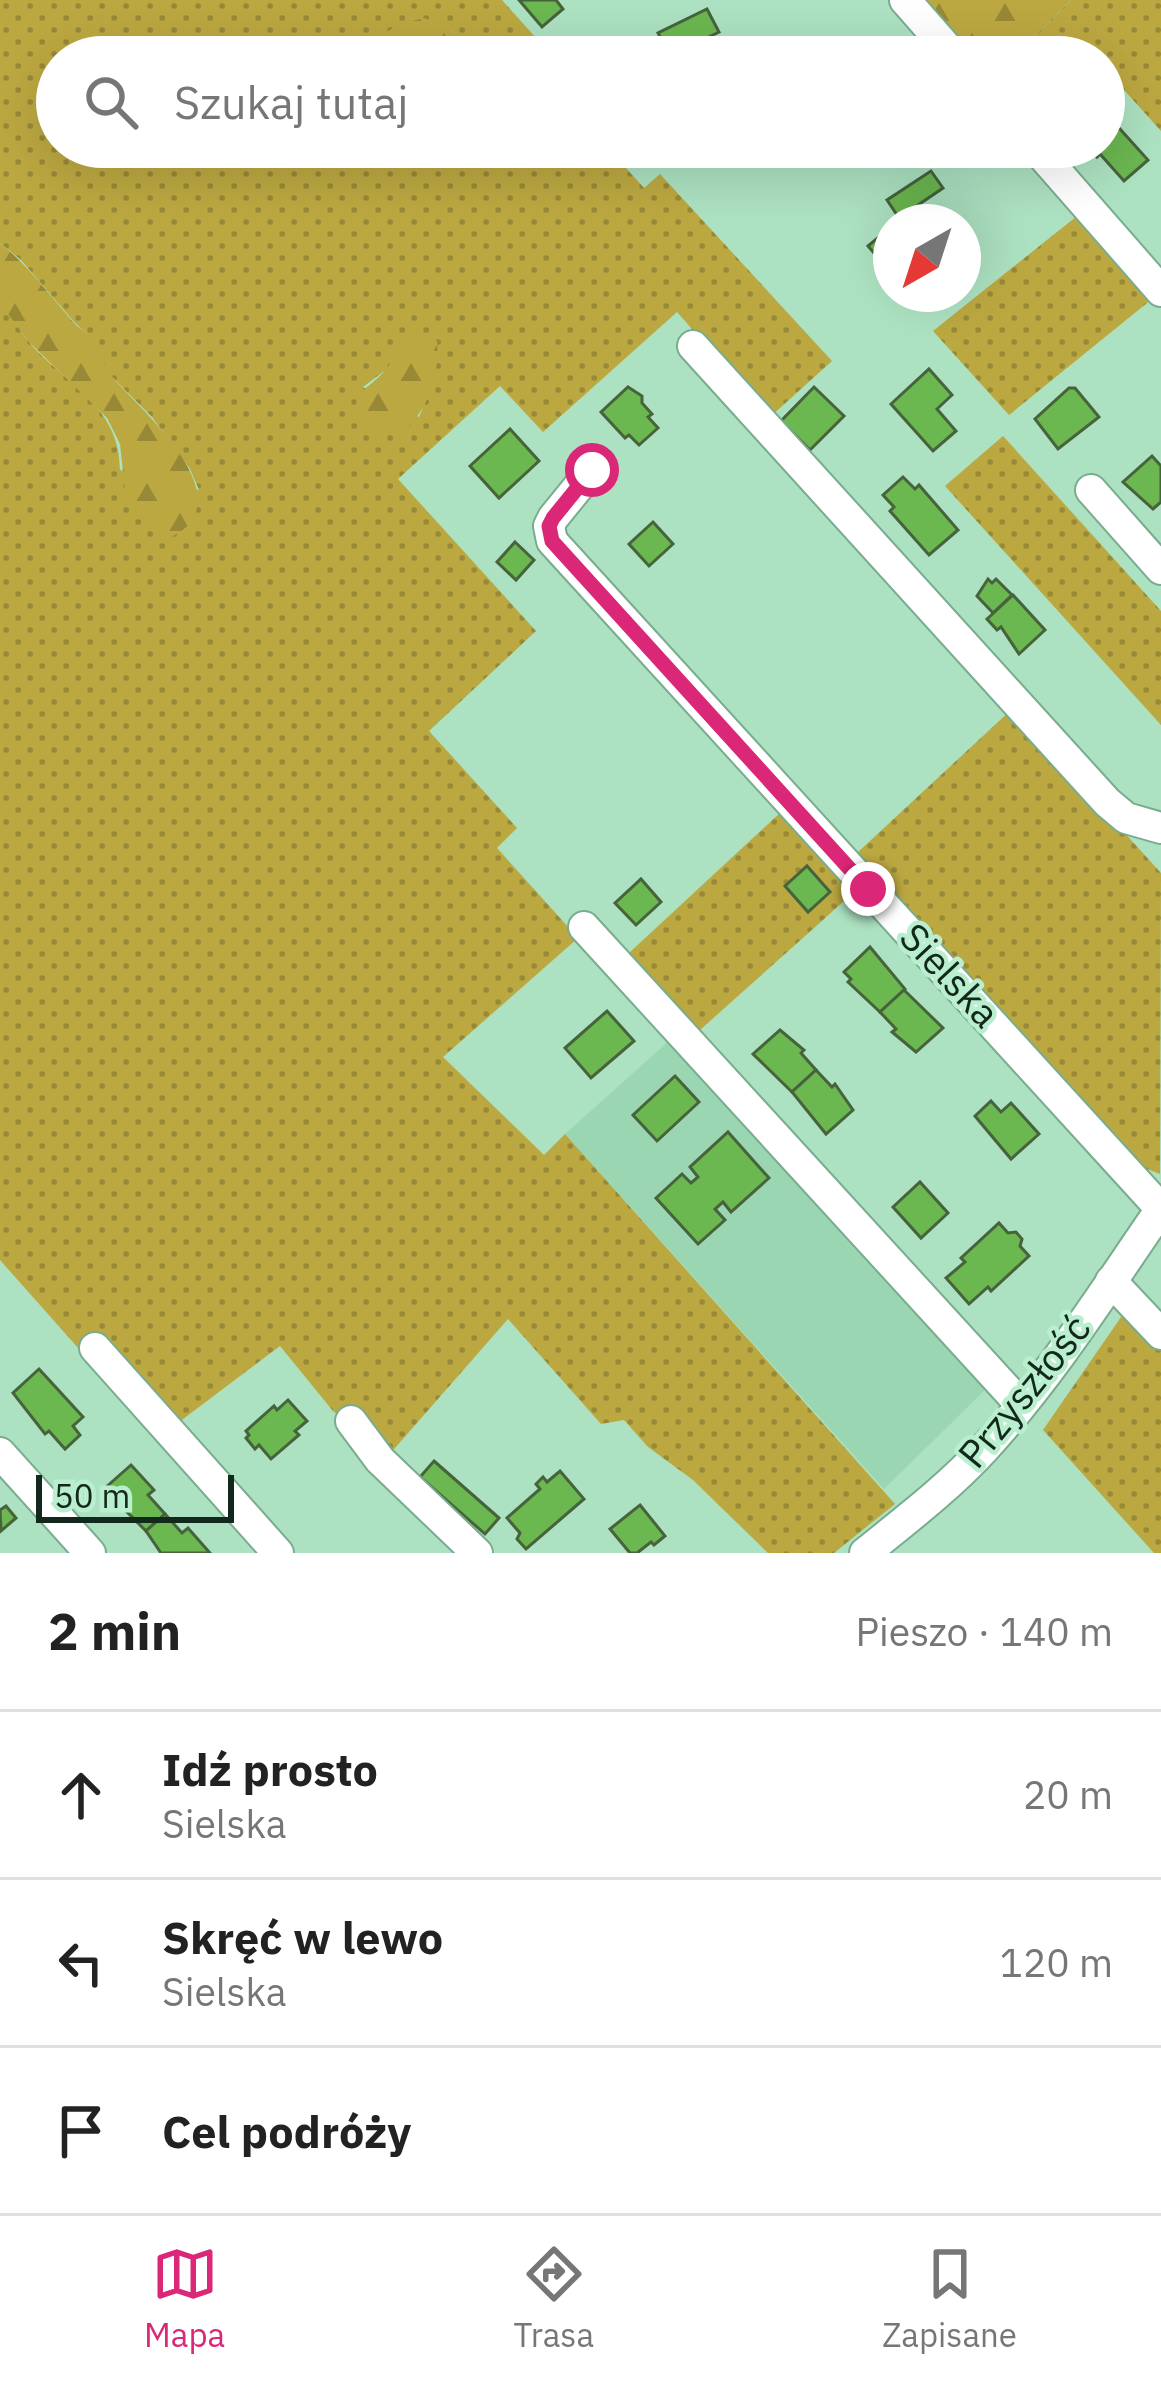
<!DOCTYPE html>
<html lang="pl">
<head>
<meta charset="utf-8">
<style>
  :root { --surface:#fff; --page:#f2f2f2; --text:#222; --muted:#767676; --line:#e0e0e0; --accent:#db2777 }
  body { margin:0; font-family:"IBM Plex Sans",sans-serif; background:var(--page); color:var(--text) }
  .compass { position:absolute; left:873px; top:204px; width:108px; height:108px; border-radius:50%; background:var(--surface); box-shadow:0 12px 48px #0002; rotate:219deg }
  .scale { position:absolute; left:36px; bottom:30px; width:198px; box-sizing:border-box; padding-left:12px; border:6px solid #13281c; border-top:0; font-size:33px; line-height:42px; white-space:nowrap; color:#13281c; -webkit-text-stroke:9px #b9eece; paint-order:stroke }
  .stop { position:absolute; width:36px; height:36px; margin:-27px; border:9px solid #db2777; border-radius:50%; background:#fff }
  .stop.end { background:#db2777; border-color:#fff; box-shadow:0 3px 12px #0008 }
  .list { margin:0; padding:0; list-style:none }
  h2 { display:flex; justify-content:space-between; align-items:center; height:156px; margin:0; padding:0 48px; font-size:51px }
  h2 small { font-size:39px; font-weight:400; color:var(--muted) }
  .list li { display:grid; grid-template-columns:78px 1fr auto; gap:36px; align-items:center; box-sizing:border-box; height:168px; padding:0 48px; border-top:3px solid var(--line) }
  .list b { display:block; font-size:45px; white-space:nowrap }
  .list p { margin:0; font-size:39px; white-space:nowrap; color:var(--muted) }
  .list em { font-size:39px; font-style:normal; color:var(--muted) }
  .icon { flex:none; width:66px; height:66px; fill:none; stroke:currentColor; stroke-width:2; stroke-linecap:round; stroke-linejoin:round }
  .map { position:relative; flex:none; width:1161px; height:1553px; overflow:hidden }
  .search { position:absolute; background:var(--surface); box-shadow:0 12px 48px #0002; left:36px; right:36px; top:36px; height:132px; display:flex; align-items:center; gap:30px; box-sizing:border-box; padding:0 42px; border-radius:66px; color:var(--muted); font-size:45px }
  .sheet { height:660px; background:var(--surface) }
  nav { display:flex; justify-content:space-around; align-items:center; box-sizing:border-box; height:168px; border-top:3px solid var(--line); background:var(--surface); font-size:33px; color:var(--muted) }
  nav a { display:grid; justify-items:center; gap:6px }
  nav .on { color:var(--accent) }
  .map>svg:first-child { display:block }
</style>
</head>
<body>
<div class="map">
<svg width="1161" height="1553" viewBox="0 0 1161 1553">
  <defs>
    <pattern id="grass-dots" width="8" height="8" patternUnits="userSpaceOnUse" patternTransform="scale(3)"><rect width="8" height="8" fill="#bca841"/><path d="M2 2h.1M6 6h.1" fill="none" stroke="#988936" stroke-width="1.8" stroke-linecap="round"/></pattern>
    <pattern id="forest-firs" width="22" height="20" patternUnits="userSpaceOnUse" patternTransform="scale(3)"><rect width="22" height="20" fill="#bca841"/><path d="M5 1l3.5 6h-7zM16 11l3.5 6h-7z" fill="#988936"/></pattern>
  </defs>
  <rect width="100%" height="100%" fill="#ace1c1"/>
  <!-- built -->
  <path fill="#9bd6b3" d="M670,1040l317,348 -103,101 -319,-355z"/>
  <!-- grass -->
  <g fill="url(#grass-dots)" fill-rule="evenodd">
    <path d="M0,0h502l43,48c-16,10 -47,15 -65,6 -12,-6 -20,-18 -31,-25 -23,-13 -76,-4 -79,28h-313v90h550l37,41 16,-14 172,187 -62,56 -93,-105 -134,120 -43,-46 -102,93 138,152 -107,100 88,97 -20,20 81,90 -135,119 101,98 21,-21 330,370 -61,49h-66l-75,-73 -45,-33 -24,-27 -23,4 -93,-105 -120,137 -55,-45 -53,-65 -122,92 -158,-178v-957c13,14 22,32 35,46 38,39 85,61 85,121l79,20 -9,-21 -38,-52 -46,-46 -11,-30 -20,-18 -54,-63 -21,-17zM387,369l41,26 -9,22 -56,-30z"/>
    <path d="M1071,0h90v131l-45,-50 -12,10v-34h-91z"/>
    <path d="M1077,216l75,83 -143,116 -76,-84z"/>
    <path d="M1003,436l158,175v114l-216,-239z"/>
    <path d="M1012,709l149,164 -1,301 -13,-5 -290,-316z"/>
    <path d="M781,812l72,81 -153,137 -71,-77z"/>
    <path d="M1128,1307l33,38v208h-7l-111,-123z"/>
  </g>
  <!-- forest -->
  <g fill="url(#forest-firs)">
    <path d="M922,0h149l-58,57h-38z"/>
    <path d="M424,18l23,9 37,30h-114c3,-26 32,-33 54,-39z"/>
    <path d="M0,243c30,24 50,53 75,81 6,6 16,11 21,18 6,11 6,24 15,34 30,34 134,122 62,160l-24,-7 -23,-29 -6,-56 -13,-26 -78,-76 -29,-39z"/>
    <path d="M411,336l26,5c3,33 -8,66 -32,90h-31c-36,-40 -9,-35 12,-62 6,-6 8,-19 13,-27z"/>
  </g>
  <!-- building -->
  <g fill="#6bb750" stroke="#46633c" stroke-width="3">
    <path d="M519,0h37l7,9 -21,18z"/>
    <path d="M707,9l12,23 -49,24 -12,-23z"/>
    <path d="M1111,119l37,41 -24,21 -24,-27 -3,3 -9,-10h16v-21z"/>
    <path d="M931,171l12,17 -44,30 -12,-18z"/>
    <path d="M891,227v46l-23,-27z"/>
    <path d="M929,369l23,26 -15,14 19,22 -23,20 -42,-47z"/>
    <path d="M628,387l14,9v7l10,11 -4,3 10,11 -19,17 -10,-10 -4,3 -24,-26z"/>
    <path d="M814,387l30,29 -34,34 -29,-29z"/>
    <path d="M1069,388h6l24,29 -41,32 -23,-30z"/>
    <path d="M510,429l29,32 -40,37 -29,-32z"/>
    <path d="M1152,456l9,10v36l-8,7 -30,-27z"/>
    <path d="M903,477l12,12 4,-4 39,45 -29,25 -39,-44 4,-4 -11,-12z"/>
    <path d="M653,522l20,22 -24,22 -20,-22z"/>
    <path d="M515,542l19,18 -18,20 -19,-18z"/>
    <path d="M988,579l4,4 4,-4 16,16 -19,18 -16,-17z"/>
    <path d="M1013,595l32,35 -26,24 -18,-27 -4,3 -10,-11z"/>
    <path d="M807,866l23,26 -22,20 -23,-26z"/>
    <path d="M641,879l20,23 -25,23 -21,-22z"/>
    <path d="M870,947l35,42 -25,23 -32,-30 3,-3 -7,-7z"/>
    <path d="M904,990l39,38 -27,24 -24,-20 4,-3 -16,-17z"/>
    <path d="M607,1011l27,30 -43,37 -26,-30z"/>
    <path d="M780,1030l24,20 -3,3 15,17 -24,22 -39,-38z"/>
    <path d="M816,1070l16,17 3,-3 18,26 -27,24 -34,-42z"/>
    <path d="M675,1076l24,26 -42,39 -24,-26z"/>
    <path d="M991,1101l10,11 10,-9 28,31 -28,25 -36,-43z"/>
    <path d="M728,1132l41,46 -38,34 -8,-10 -8,7 10,11 -27,24 -42,-46 26,-24 9,9 7,-6 -8,-10z"/>
    <path d="M920,1182l28,31 -27,25 -28,-31z"/>
    <path d="M999,1223l9,10 8,-1 6,7 -2,7 9,10 -38,35 -3,-4 -19,17 -23,-26 19,-16 -4,-4z"/>
    <path d="M39,1369l44,48 -10,9 7,9 -15,14 -16,-18 -4,3 -32,-41z"/>
    <path d="M288,1400l19,21 -12,10 4,4 -28,24 -12,-14 -4,4 -9,-11 3,-3 -3,-4 28,-25 3,4z"/>
    <path d="M434,1461l65,57 -14,16 -65,-57z"/>
    <path d="M131,1465l23,25 -6,5 17,19 -19,17 -42,-42z"/>
    <path d="M560,1471l24,28 -58,50 -9,-10 3,-6 -13,-15 33,-29 -4,-5 7,-7 4,5z"/>
    <path d="M640,1505l25,31 -11,9 -3,-3 -14,11h-7l-20,-24z"/>
    <path d="M6,1506l10,12 -15,13 -1,-21z"/>
    <path d="M165,1514l17,19 6,-5 22,25h-49l-15,-22z"/>
  </g>
  <g fill="none" stroke-linecap="round" stroke-linejoin="round">
    <!-- minor casing -->
    <g stroke="#79ac8e" stroke-width="34">
      <g id="minor">
        <path d="M905,0l50,57"/>
        <path d="M1035,147l126,144"/>
        <path d="M693,346l414,456 19,16 35,10"/>
        <path d="M592,470l-39,48 -4,8 3,15 609,668"/>
        <path d="M1091,490l70,79"/>
        <path d="M584,927l437,478"/>
        <path d="M1111,1281l50,53"/>
        <path d="M95,1348l183,205"/>
        <path d="M351,1421l29,39 97,93"/>
        <path d="M0,1453l90,100"/>
        <path d="M865,1553c41,-33 83,-65 119,-104 67,-73 121,-159 177,-240"/>
      </g>
    </g>
    <!-- minor -->
    <use href="#minor" stroke="#fff" stroke-width="30"/>
  </g>
  <g fill="none" stroke-linecap="round" stroke-linejoin="round">
    <!-- route -->
    <path stroke="#db2777" stroke-width="15" d="M592,470l-39,48 -4,8 3,15 316,348"/>
  </g>
  <g text-anchor="middle" stroke-width="9" stroke-linejoin="round" paint-order="stroke">
    <!-- street labels -->
    <g font-size="39" fill="#13281c" stroke="#b9eece">
      <text transform="translate(950 975) rotate(47)" y="14">Sielska</text>
      <text transform="translate(1024 1391) rotate(-51)" y="14">Przyszłość</text>
    </g>
  </g>
</svg>
<svg class="compass" viewBox="-18 -18 36 36"><path d="M0-13l5 13h-10z" fill="#e53935"/><path d="M0 13l5-13h-10z" fill="#767676"/></svg>
<div class="scale">50 m</div>
<div class="stop" style="left:592px;top:470px"></div>
<div class="stop end" style="left:868px;top:889px"></div>
<div class="search"><svg class="icon" aria-label="search" viewBox="0 0 24 24"><circle cx="10" cy="10" r="6"/><path d="M15 15l6 6"/></svg>Szukaj tutaj</div>
</div>
<section class="sheet">
<h2>2 min<small>Pieszo · 140 m</small></h2>
<ul class="list">
<li><svg class="icon" aria-label="ahead" viewBox="0 0 24 24"><path d="M12 20V5M6 11l6-6 6 6"/></svg><div><b>Idź prosto</b><p>Sielska</p></div><em>20 m</em></li>
<li><svg class="icon" aria-label="left" viewBox="0 0 24 24"><path d="M17 20v-9H6M10 6l-5 5 5 5"/></svg><div><b>Skręć w lewo</b><p>Sielska</p></div><em>120 m</em></li>
<li><svg class="icon" aria-label="arrive" viewBox="0 0 24 24"><path d="M6 21V4h12l-3 4 3 4H6"/></svg><div><b>Cel podróży</b></div></li>
</ul>
</section>
<nav>
<a class="on"><svg class="icon" aria-label="map" viewBox="0 0 24 24"><path d="M3 6l6-2 6 2 6-2v14l-6 2-6-2-6 2zM9 4v14M15 6v14"/></svg>Mapa</a>
<a><svg class="icon" aria-label="directions" viewBox="0 0 24 24"><path d="M12 3l9 9-9 9-9-9zM9 14v-3h6M13 9l2 2-2 2"/></svg>Trasa</a>
<a><svg class="icon" aria-label="saved" viewBox="0 0 24 24"><path d="M7 4h10v16l-5-4-5 4z"/></svg>Zapisane</a>
</nav>
</body>
</html>
